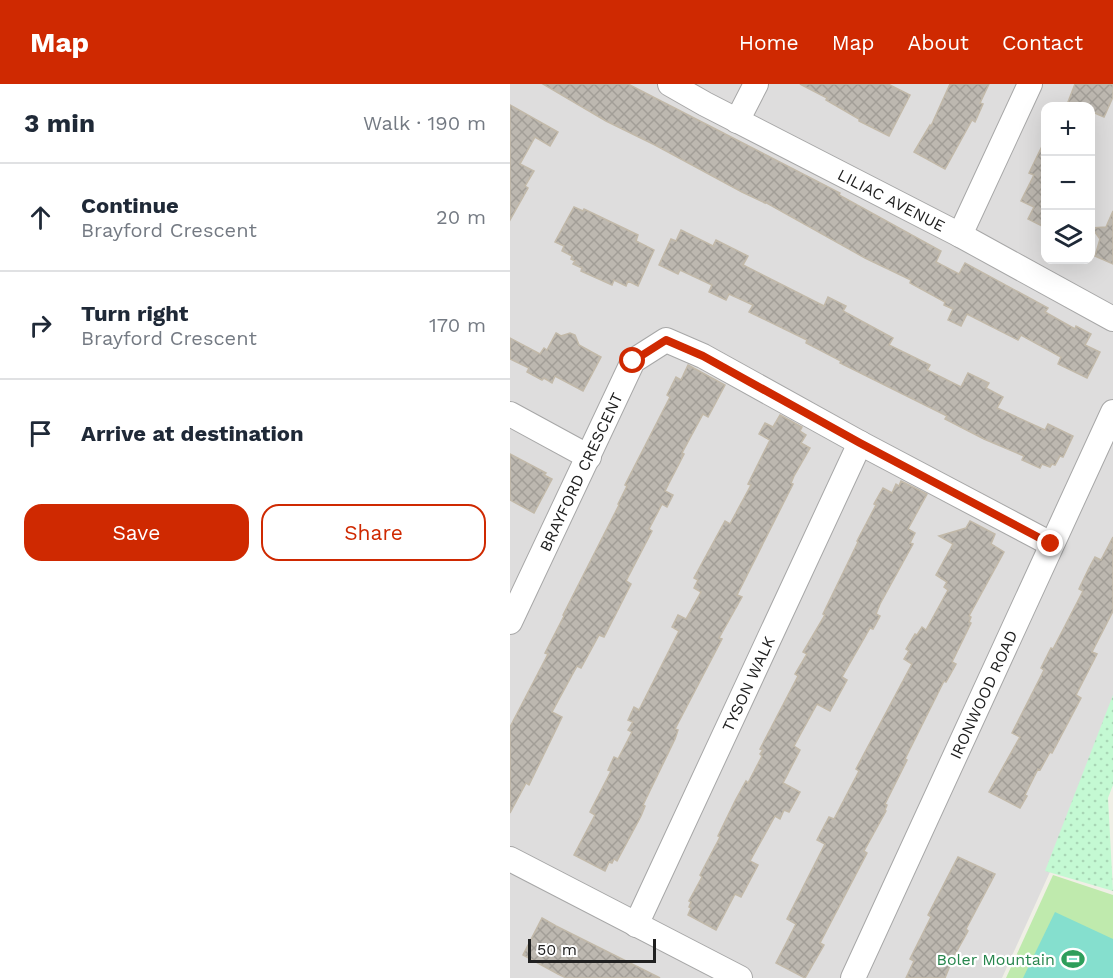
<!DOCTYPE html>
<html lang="en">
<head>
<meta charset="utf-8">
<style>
  :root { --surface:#fff; --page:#f2f2f3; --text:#1f2937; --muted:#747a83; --line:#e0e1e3; --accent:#cf2901 }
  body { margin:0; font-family:"Work Sans",sans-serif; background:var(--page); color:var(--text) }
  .controls { position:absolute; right:18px; top:18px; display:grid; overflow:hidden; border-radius:12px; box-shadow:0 6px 24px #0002 }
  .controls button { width:54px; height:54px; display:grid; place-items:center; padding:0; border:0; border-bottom:2px solid var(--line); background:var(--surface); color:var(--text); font:30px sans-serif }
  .scale { position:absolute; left:18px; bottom:15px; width:128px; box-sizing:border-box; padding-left:6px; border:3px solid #202020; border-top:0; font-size:16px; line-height:21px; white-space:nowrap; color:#202020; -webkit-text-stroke:4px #fff; paint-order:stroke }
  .stop { position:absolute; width:18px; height:18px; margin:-14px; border:4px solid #cf2901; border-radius:50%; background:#fff }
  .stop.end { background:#cf2901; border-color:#fff; box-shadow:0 2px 6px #0008 }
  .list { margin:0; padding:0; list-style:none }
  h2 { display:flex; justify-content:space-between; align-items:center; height:78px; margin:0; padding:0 24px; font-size:26px }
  h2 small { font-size:20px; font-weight:400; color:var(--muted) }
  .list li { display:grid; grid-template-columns:39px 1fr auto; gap:18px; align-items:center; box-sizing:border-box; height:108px; padding:0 24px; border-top:2px solid var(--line) }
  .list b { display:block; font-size:22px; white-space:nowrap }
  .list p { margin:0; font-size:20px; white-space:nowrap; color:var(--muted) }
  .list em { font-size:20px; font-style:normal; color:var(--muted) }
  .actions { display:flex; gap:12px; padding:18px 24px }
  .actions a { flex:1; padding:14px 0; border:2px solid var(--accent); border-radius:18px; text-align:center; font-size:21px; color:var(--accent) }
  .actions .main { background:var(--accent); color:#fff }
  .icon { flex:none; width:33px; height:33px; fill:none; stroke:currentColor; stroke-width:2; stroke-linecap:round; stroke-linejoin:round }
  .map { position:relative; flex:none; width:603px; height:894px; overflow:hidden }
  header { display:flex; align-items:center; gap:36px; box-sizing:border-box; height:84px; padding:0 30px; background:var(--accent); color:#fff }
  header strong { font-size:28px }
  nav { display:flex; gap:33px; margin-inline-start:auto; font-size:21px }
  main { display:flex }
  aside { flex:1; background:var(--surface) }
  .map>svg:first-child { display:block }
</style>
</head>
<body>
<header>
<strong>Map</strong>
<nav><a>Home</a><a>Map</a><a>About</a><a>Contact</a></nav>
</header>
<main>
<aside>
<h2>3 min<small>Walk · 190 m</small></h2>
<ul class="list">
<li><svg class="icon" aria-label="ahead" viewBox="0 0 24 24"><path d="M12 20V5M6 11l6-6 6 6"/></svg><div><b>Continue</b><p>Brayford Crescent</p></div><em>20 m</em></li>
<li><svg class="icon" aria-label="right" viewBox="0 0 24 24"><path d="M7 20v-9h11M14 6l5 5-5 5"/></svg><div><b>Turn right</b><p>Brayford Crescent</p></div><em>170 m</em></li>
<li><svg class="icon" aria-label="arrive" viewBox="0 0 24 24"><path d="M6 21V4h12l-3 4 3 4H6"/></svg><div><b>Arrive at destination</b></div></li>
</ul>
<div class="actions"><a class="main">Save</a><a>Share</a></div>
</aside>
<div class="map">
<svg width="603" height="894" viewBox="0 0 603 894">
  <defs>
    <pattern id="park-dots" width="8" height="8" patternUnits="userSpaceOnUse" patternTransform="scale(1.5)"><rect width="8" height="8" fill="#c4f9d3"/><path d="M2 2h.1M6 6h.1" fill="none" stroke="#a8d5b5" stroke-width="1.8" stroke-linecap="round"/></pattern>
    <pattern id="building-cross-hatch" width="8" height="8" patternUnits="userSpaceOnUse" patternTransform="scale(1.5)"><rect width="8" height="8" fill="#bdb8b0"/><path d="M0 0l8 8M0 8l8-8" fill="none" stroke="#a29e97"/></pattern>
  </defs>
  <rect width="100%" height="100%" fill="#f0efe6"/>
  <!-- residential -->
  <path fill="#dedddd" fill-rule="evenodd" d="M0,0h603v622l-50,137 -61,135h-492zM536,22h44v154h-44z"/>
  <!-- grass -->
  <path fill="#bfeaad" d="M543,791l60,20v83h-107z"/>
  <!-- park -->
  <path fill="url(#park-dots)" d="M603,611v90l-5,13 5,93 -68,-20z"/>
  <!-- pitch -->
  <path fill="#85dfce" d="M545,828l58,27v39h-90z"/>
  <!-- building -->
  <g fill="url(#building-cross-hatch)" stroke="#c2b9a9" stroke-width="1.5">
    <path d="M33,0h85l212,109 -1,2 102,56 -5,11 23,12 6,-11 83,45 -3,4 30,17 1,-3 15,8 -6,11 15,7 -13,26 -29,-14 3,-7 -40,-22 -3,5 -51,-26 -6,12 -13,-6 5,-11 -9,-4 1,-3 -35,-19 1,-3 -46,-22 -100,-56v1l-23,-11 -87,-47 -49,-24z"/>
    <path d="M290,0h88l22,11 -21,41 -30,-15v-2l-33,-19 1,-2z"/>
    <path d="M440,0h39l-9,19 3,1 -8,18 -3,-2 -27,49 -31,-17 16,-27 1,1z"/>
    <path d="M565,0h38v13l-9,20 -14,-6v-5h-11l-11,-4z"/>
    <path d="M0,21l48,27 -8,14 -15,-9 -15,27 14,7 -9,15 3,2 -18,32z"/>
    <path d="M536,54v90l-18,-9 6,-12 -13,-6 13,-26 -5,-2z"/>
    <path d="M64,123l9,4 1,-2 54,26 -2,6 18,9 -16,36 -10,-5 -2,5 -12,-6 -2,5 -31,-14 1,-3 -9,-4 2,-3 -4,-2 1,-3 -10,-5 2,-5 -9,-4z"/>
    <path d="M603,127v53l-18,-8 5,-17 -8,-11 14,-1z"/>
    <path d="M171,146l32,16 3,-6 32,16 -5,9 81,41 4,-9 18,9 -3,5 50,27 -4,7 41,20 -3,5 34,17 7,-14 21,10 -3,5 17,9 -6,11 48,22 3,-6 25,12 -10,21 -3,-1 -5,9 -3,-1 -2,3 -8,-3 -2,4 -18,-8 2,-4 -40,-17 -39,-20 2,-3 -107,-53 1,-2 -35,-18 1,-3 -58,-28 4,-7 -24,-11 -3,6 -17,-8 3,-7 -32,-15 -2,4 -19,-9 12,-26 5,2z"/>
    <path d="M46,249l5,3 9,-3 5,2 4,10 22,12 -18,34 -28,-15 -3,7 -8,-5 -2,2 -15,-8 2,-4 -19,-9v-21l30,16 4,-6 3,2z"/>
    <path d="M178,281l37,20 -17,32 -5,-3 -21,39 2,1 -19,37 8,4 -6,12 -5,-3 -13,25 3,2 -26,50 5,3 -27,53 -5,-2 -18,33 -4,-2 -25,46 10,5 -33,68 -3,-2 -16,30v-86l38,-73 -3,-1 19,-37 -1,-1 56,-110 -1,-1 9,-18 -2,-1 45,-88 -3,-2 9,-18 5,3z"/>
    <path d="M270,331l22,12 -2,4 6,4 -5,8 9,5 -16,28 -3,7 2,1 -56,111 5,2 -23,41 3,1 -47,90 3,1 -3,9 -32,66 2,1 -4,10 -24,45 -3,-2 -2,4 -3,-1 -4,9 -31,-16 21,-40 -5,-3 21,-41 -3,-1 6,-13 4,2 14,-27 -4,-2 5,-8 -5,-2 6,-13 5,3 40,-79 -7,-4 6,-12 8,4 15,-27 -7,-4 4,-8 -4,-2 31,-57 5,3 21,-39 -3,-1 22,-44 -11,-6 6,-11 8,4z"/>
    <path d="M0,370l36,19 -2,2 8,4 -18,34 -24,-13z"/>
    <path d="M391,397l26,13 -19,35 7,4 -5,10 3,1 -33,60 -4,10 4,2 -7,13 -3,-1 -28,49 5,3 -17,31 -13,-7 -23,42 6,4 -17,33 17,9 -11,20 -5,-2 -4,9 -5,-3 -25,45 8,4 -17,32 -6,-3 -19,36 -28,-15 3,-7 -2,-1 2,-5 -2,-1 13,-24 -2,-2 20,-38 -2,-1 17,-35 11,-20 2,2 14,-27 -2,-2 3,-4 -3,-1 38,-73 -3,-2 12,-20 -4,-2 22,-37 -2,-1 35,-72 -1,-1 19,-36 -2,-1 9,-16 9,5 4,-9 3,2z"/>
    <path d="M460,437l25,13 -4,10 13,8 -35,64 2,1 -2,5 2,1 -19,39 4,2 -10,18 -2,-1 -39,78 2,1 -22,44 2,1 -2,5 1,1 -22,40 3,2 -47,90 4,2 -19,33 -29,-15 20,-39 -9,-5 38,-75 -8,-4 12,-23 5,2 25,-48 -3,-2 56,-105 -8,-5 5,-8 -3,-2 9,-15 2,1 5,-8 4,3 22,-40 -4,-3 3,-5 -11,-7 17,-31 -14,-8 27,-8z"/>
    <path d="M603,453v74l-21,41 5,2 -21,41 5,3 -29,55 -2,-1 -10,18 -2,-1 -13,26 2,1 -7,12 -31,-16 31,-55 -8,-4 32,-63 -3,-2 10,-20 2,1 30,-58 -4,-2 10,-21 6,-11 6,3z"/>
    <path d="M448,773l37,17 -29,55 2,2 -15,27 -8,20h-39l8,-17 -4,-2 21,-42 -3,-2z"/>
    <path d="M32,834l14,8 104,52h-94l-8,-4 -35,-19z"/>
  </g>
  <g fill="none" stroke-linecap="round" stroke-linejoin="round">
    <!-- minor casing -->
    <g stroke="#a7a7a7" stroke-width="26">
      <g id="minor">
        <path id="s1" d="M160,0l35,20 255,131 153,84"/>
        <path d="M227,37l19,-37"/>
        <path d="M450,151l70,-151"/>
        <path d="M0,330l79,43"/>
        <path id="s2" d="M0,538l123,-261 33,-21 37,16 157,87 191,101"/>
        <path d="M0,775l230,119"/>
        <path id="s3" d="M126,841l224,-482"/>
        <path id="s4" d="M343,894l260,-566"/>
      </g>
    </g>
    <!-- minor -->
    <use href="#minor" stroke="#fff" stroke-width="24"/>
  </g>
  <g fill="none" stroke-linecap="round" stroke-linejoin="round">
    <!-- route -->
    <path stroke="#cf2901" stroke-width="8" d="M123,277l33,-21 37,16 157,87 191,101"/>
  </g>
  <!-- icons -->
  <defs>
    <g id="stadium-bare" transform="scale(1.8)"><path d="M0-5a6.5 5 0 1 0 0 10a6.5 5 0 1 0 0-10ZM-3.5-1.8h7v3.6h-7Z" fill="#2e9e5b" stroke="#fff" stroke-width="2.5" paint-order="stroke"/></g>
  </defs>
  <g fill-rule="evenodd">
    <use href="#stadium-bare" x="563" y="875"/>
  </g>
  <g text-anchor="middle" stroke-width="4.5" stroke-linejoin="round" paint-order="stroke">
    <!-- street labels -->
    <g font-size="16" fill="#202020" stroke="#fff">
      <text dy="6" stroke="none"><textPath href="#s1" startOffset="250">LILIAC AVENUE</textPath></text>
      <text dy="6" stroke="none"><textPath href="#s2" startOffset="166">BRAYFORD CRESCENT</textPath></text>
      <text dy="6" stroke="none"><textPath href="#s3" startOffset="266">TYSON WALK</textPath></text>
      <text dy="6" stroke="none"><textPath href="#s4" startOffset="312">IRONWOOD ROAD</textPath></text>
    </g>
    <!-- leisure labels -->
    <g font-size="16" fill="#27864d" stroke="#fff" text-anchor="end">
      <text x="545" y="881">Boler Mountain</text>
    </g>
  </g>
</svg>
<div class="controls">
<button>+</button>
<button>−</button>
<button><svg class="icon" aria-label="layers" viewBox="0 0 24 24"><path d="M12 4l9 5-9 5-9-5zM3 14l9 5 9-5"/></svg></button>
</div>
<div class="scale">50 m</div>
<div class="stop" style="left:123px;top:277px"></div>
<div class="stop end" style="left:541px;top:460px"></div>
</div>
</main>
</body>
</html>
